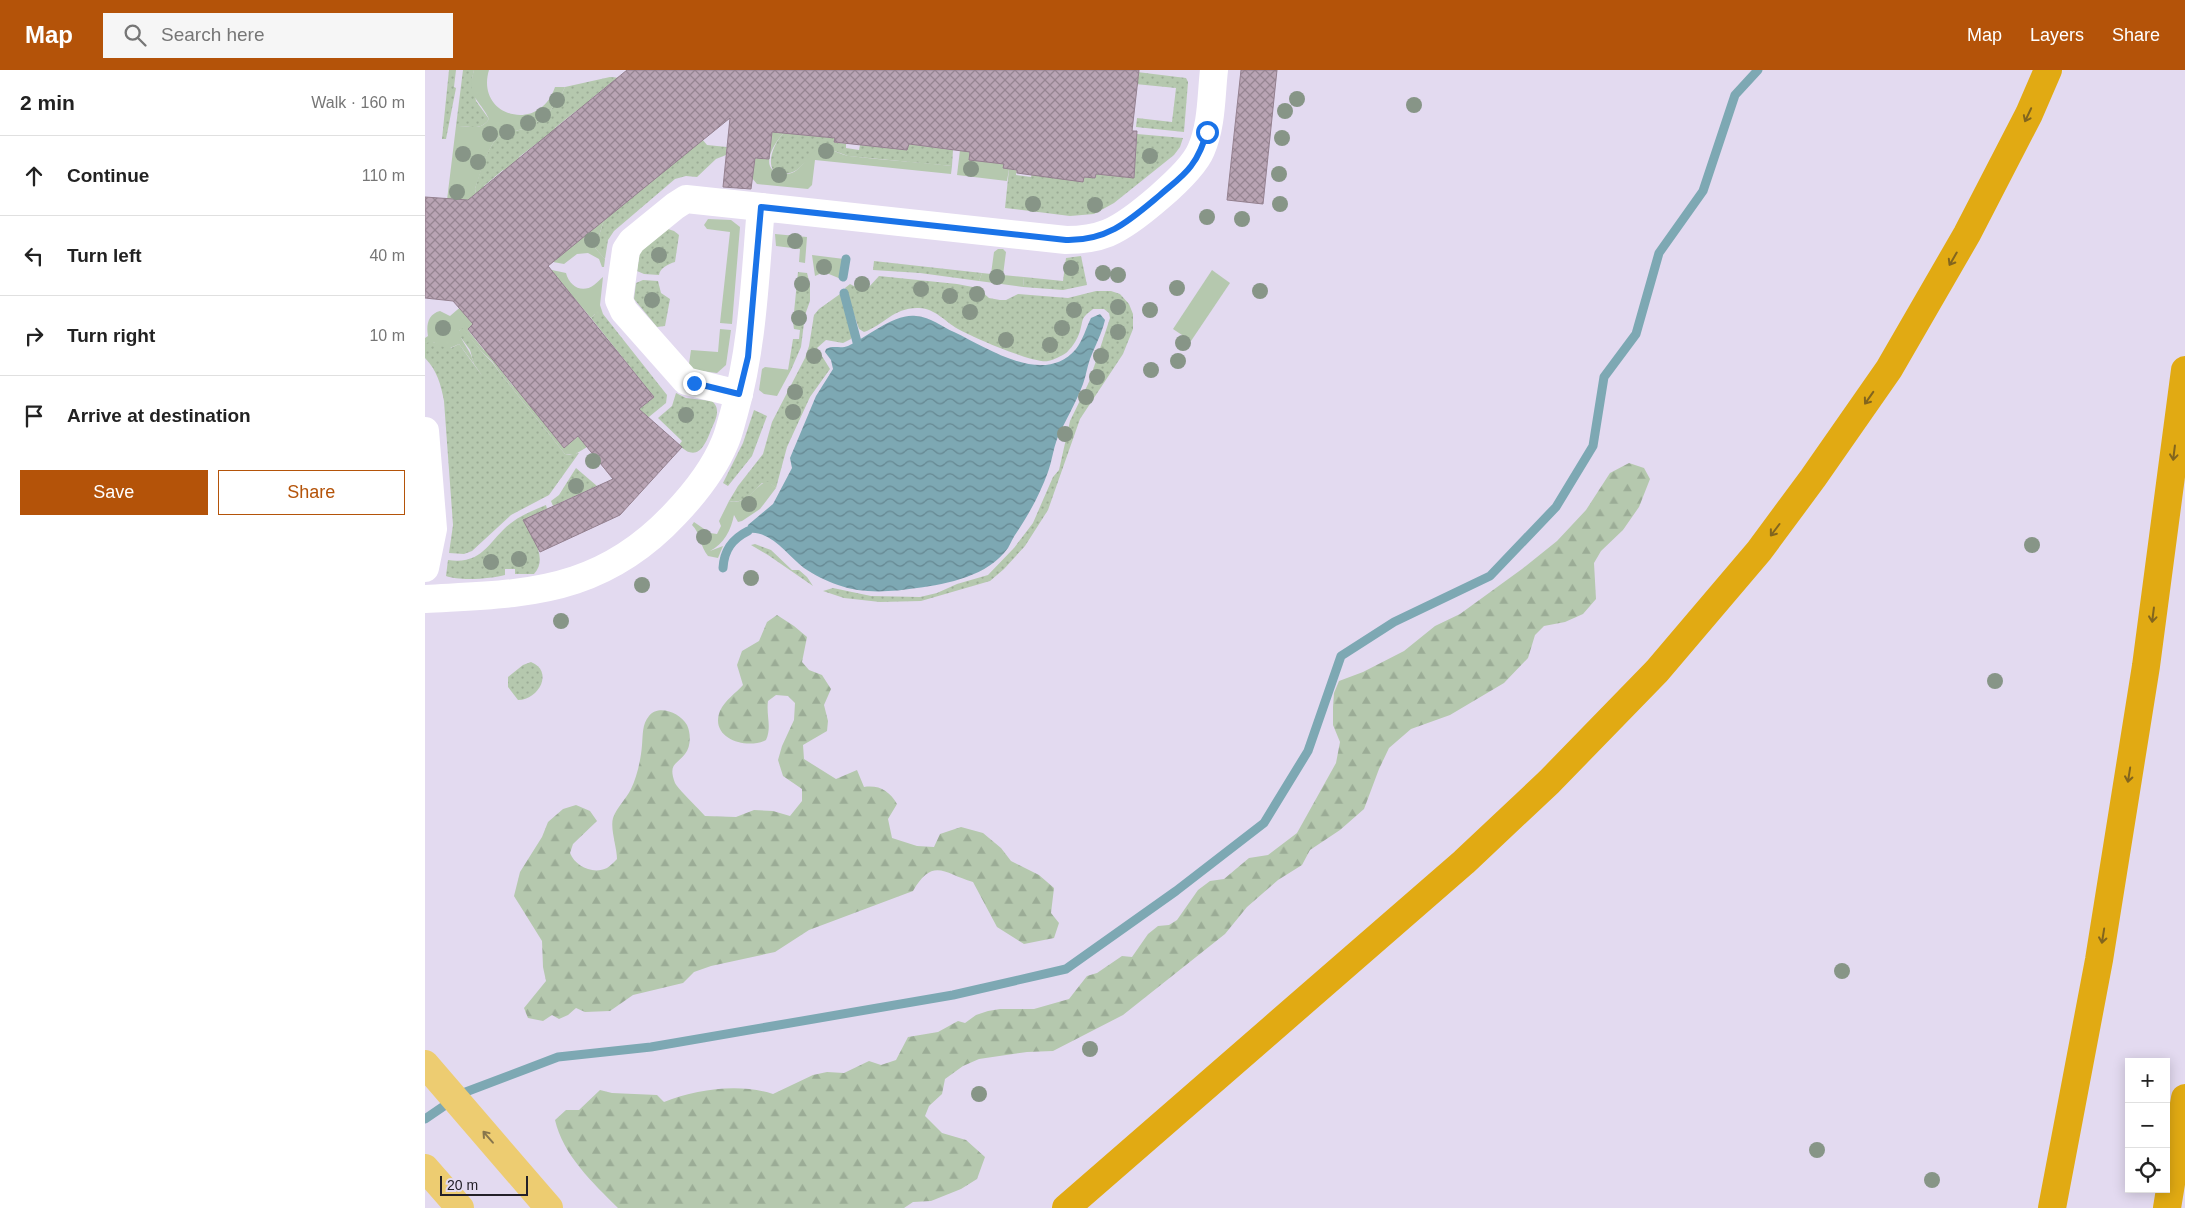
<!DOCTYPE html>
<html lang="en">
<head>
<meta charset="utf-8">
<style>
  :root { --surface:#fff; --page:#f6f6f6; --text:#222; --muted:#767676; --line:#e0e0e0; --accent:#b45309 }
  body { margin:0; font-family:Helvetica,sans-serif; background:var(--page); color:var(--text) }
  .controls { position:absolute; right:15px; bottom:15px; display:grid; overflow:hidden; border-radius:0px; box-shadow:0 2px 12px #0003 }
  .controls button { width:45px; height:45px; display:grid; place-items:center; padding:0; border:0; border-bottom:1px solid var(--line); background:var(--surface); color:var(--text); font:25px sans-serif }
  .scale { position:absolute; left:15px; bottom:12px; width:88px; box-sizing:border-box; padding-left:5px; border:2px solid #232028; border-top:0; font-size:14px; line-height:18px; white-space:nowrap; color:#232028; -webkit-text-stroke:4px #e3daf0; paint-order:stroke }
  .stop { position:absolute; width:15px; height:15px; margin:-11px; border:4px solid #1a73e8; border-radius:50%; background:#fff }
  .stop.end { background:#1a73e8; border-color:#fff; box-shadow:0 1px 5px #0008 }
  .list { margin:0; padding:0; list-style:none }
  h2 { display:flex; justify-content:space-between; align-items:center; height:65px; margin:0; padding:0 20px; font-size:21px }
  h2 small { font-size:16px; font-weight:400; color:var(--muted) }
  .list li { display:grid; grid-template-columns:32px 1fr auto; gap:15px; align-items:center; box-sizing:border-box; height:80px; padding:0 20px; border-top:1px solid var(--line) }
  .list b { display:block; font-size:19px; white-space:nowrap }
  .list em { font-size:16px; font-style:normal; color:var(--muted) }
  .actions { display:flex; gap:10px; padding:15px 20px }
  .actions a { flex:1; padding:11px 0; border:1px solid var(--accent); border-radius:0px; text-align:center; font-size:18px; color:var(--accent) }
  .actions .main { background:var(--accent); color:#fff }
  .icon { flex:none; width:28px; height:28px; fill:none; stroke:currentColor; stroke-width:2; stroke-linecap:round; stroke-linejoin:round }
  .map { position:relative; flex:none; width:1760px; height:1138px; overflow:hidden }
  header { display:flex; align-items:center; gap:30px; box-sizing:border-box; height:70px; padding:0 25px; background:var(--accent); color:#fff }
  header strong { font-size:24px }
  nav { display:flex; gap:28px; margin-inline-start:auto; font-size:18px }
  .search { width:350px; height:45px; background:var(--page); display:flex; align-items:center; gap:12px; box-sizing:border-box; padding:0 18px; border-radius:0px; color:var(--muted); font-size:19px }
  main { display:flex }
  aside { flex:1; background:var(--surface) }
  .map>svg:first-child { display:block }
</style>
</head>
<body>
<header>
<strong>Map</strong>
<div class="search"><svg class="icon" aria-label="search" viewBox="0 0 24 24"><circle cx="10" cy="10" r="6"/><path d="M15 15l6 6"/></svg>Search here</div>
<nav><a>Map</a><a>Layers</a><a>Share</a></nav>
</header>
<main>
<aside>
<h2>2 min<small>Walk · 160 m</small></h2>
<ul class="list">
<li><svg class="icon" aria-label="ahead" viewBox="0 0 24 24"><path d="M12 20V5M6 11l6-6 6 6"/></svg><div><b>Continue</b></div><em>110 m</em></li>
<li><svg class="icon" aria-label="left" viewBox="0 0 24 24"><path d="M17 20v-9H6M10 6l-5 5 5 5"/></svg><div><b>Turn left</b></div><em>40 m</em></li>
<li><svg class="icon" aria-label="right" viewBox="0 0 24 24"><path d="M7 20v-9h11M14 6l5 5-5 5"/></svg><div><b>Turn right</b></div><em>10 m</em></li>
<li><svg class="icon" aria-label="arrive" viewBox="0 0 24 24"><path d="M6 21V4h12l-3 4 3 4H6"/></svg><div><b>Arrive at destination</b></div></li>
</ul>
<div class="actions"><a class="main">Save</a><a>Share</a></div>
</aside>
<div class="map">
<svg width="1760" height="1138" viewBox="0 0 1760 1138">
  <defs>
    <pattern id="grass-dots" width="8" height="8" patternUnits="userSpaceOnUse" patternTransform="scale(1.25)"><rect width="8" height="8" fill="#b5c8ae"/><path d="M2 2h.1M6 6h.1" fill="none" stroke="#9bac96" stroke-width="1.8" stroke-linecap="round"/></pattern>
    <pattern id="forest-firs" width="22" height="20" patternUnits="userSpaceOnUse" patternTransform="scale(1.25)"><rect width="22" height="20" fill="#b5c8ae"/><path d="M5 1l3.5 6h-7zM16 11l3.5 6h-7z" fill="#9bac96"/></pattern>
    <pattern id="water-waves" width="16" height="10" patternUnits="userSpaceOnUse" patternTransform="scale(1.25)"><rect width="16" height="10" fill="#7da8b3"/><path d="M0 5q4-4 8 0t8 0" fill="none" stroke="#668892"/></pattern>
    <pattern id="building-cross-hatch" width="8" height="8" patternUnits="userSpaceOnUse" patternTransform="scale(1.25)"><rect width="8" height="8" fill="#b9a4b4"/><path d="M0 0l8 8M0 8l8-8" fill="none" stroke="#968592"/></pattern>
  </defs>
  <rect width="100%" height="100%" fill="#e3daf0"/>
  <!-- grass -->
  <g fill="url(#grass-dots)">
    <path d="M24,0h7l-2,17 2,1 -10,51h-4z"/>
    <path d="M38,0h11l-2,9 4,22 13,18c-9,13 -20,6 -33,7z"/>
    <path d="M712,2l49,6 2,4 -4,50 -48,-5 1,-9 35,4 4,-34 -51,-5z"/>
    <path d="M185,7l11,1 -9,4 -21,17 5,5 -20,7 -21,17 4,6 -15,12 -4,-5 -21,16 5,6 -16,12 -5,-5 -19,16 3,5 -11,3 -1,-5c4,-13 13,-46 25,-53 7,-4 18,-5 26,-8 19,-8 31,-23 39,-41z"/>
    <path d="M272,63l10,12 20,2 -1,8 -10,4 -19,18 -11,-1 -11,3 -61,52 -6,9 -3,19 -10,-11 9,-28z"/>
    <path d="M359,63l51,5 -1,4 12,2v4l13,2 1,-5 47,5 2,-6 44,6 -1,16 -104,-10 -19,-7c-7,4 -15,6 -21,11 -6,4 -8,9 -15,12 -32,11 -24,-25 -9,-39z"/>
    <path d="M712,64l46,4 -3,9 -6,8 -60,48 -20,11 -24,2 -65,-8 4,-39 8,1 -1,5 15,2 1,-8 51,13 1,-5 11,1 1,-4 38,3z"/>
    <path d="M243,159l6,2 5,4 -4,27c-7,2 -15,6 -16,13l-15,-1 -7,-3 3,-19z"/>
    <path d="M656,186l6,29 -24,5 -40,-3 1,-10 39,4 3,-23z"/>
    <path d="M449,191l108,12 -3,8 -59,-8 -47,-3z"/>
    <path d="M373,202l9,1 3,12v16l-5,14 -4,32 -10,23h-3l5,-31h6l1,-9 -6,-1 -1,-7z"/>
    <path d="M454,206l78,8 21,4 11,10 11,2h6l12,-6 50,4 28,-7h15l9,3 9,10 4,10v15l-10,25 -43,65 -32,91 -23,36 -21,23 -14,12 -69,20 -41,1 -36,-4 -21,-7 10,-3 38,8 49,1 17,-4 20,-9 31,-9 26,-27 19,-25 20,-46 6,-7 11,-49 19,-39 21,-64 -1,-5 -5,-4h-11c-2,2 -6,4 -8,7 -3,3 -3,8 -4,11 -2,10 -8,20 -15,26 -5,3 -12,7 -18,8 -14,3 -76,-24 -90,-32 -14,-8 -22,-20 -39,-21 -25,-1 -35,17 -55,24l-5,-3 -14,-41 5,-4 12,6 6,-2z"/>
    <path d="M218,210l15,1 3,12 9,6 -5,27 -8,1 -23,-28 2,-16z"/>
    <path d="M415,224l3,3 9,33 -1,9 -8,4 -17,-3 -9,8 13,21 -20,28 -23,50 -11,41 -5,-4 -9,-1c-9,9 -19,22 -33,18l9,-15 25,-32 9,-32 33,-64 4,-12 5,-31 5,-6z"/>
    <path d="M170,244h8l64,81 -1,8 -38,31 -11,-7 37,-30 -63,-79z"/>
    <path d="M37,257l20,25 10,10 8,11 65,81 5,1 9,-2 -30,42 -38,20 -39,36 -8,3 -15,-1 4,-28 -9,-124c-3,-16 -7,-31 -19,-43v-15l5,-2 21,7 8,-4 24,33 -9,-13 -4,-14 -11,-15v-4z"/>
    <path d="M251,323l10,5 26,3c4,4 5,6 5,11 0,6 -4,13 -6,18 -6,16 -14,33 -32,15l3,-4 -24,-23 14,-12z"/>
    <path d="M329,340l13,6 -15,40 -24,30 -5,-3 20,-40z"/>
    <path d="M151,398l21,18 -44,20 -2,-5 8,-6z"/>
    <path d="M121,435l1,4 -23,11c7,15 25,38 10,54h-19v-5h-10v6c-13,4 -47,6 -59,1l2,-16c36,5 40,-19 63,-37 10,-8 23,-13 35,-18z"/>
    <path d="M330,474l16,6 21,20h7l8,7 6,9 -45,-31 -17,-10z"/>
    <path d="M106,592c23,9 8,38 -13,38l-10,-13v-10l15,-12z"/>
  </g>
  <!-- forest -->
  <g fill="url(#forest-firs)">
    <path d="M1204,393l15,5 6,11 -11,28 -16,23 -22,21 -7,12 2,36 -13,15 -18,8 -21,4 -9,9 -7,23 -24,25 -54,32 -39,14 -22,19 -10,21 -15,40 -24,21 -30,20 -8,15 -24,15 -31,27 -22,27 -102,81 -70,36 -26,1 -48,7 -16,7 -18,13 -3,15 -13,12 -4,10 17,17 24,7 19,17 -8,22 -16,10 -30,12 -18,1 -9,6h-286c-25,-25 -55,-53 -63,-88l11,-10h13l21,-20 12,3 45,2 7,7c33,-13 75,-19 109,-8l40,-19 14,-3 17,1 25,-12 12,4 15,-5 12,-23 30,-5 20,-11 7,2 11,-8 12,-4 12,-2h34l35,-10 18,-23 10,-3 25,-17 10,1 16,-23 10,-8 11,-1 8,-5 21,-30 12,-9 14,-2 25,-21 19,-3 29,-22 39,-70 4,-21 -7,-17v-18l1,-14 5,-12 24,-9 41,-21 31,-25 25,-12 62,-45 35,-28 29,-31 24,-37z"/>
    <path d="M352,545l17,11 13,11 -5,25 7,8 13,5 9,14 -7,16 4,16 -1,10 -24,14 1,14 32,20 21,-9 7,17c16,-2 25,4 33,17l-9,15 4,19 25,8 17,1 6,-13 21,-7 22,6 18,15 10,13 28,14 15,13 -3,25 8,10 -5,15 -30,6 -27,-17 -24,-45c-28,-8 -40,-26 -60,9l-104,39 -34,22 -64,14 -17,6 -11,11 -50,12 -23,16 -25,1 -9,-4 -8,7 -9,4 -7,-4 -9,6 -15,-3 -4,-10 22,-27 -3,-14 -1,-26 -28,-45 6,-24 22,-35 6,-15 15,-13 13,-4 14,6 7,10 -24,23 -3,9c5,13 23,22 37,15 3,-2 7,-6 10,-9 0,-12 -7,-30 -4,-41 4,-11 13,-19 18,-29 6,-12 10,-30 11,-44 1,-10 0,-21 7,-29 10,-12 31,-3 38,9 4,8 4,22 -2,29 -9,11 -17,10 -10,29 2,5 24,26 30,33l31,1 18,-7 19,1 17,5 12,-15v-12l-19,-13 -5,-16 4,-14 12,-26 1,-17 -7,-7 -12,-1 -8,6c-2,14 4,26 -2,39 -20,10 -57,-2 -46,-29 5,-11 16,-18 23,-26l-6,-20 5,-14 17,-10 8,-19z"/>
  </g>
  <!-- garden -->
  <g fill="#b5c8ae">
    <path d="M49,0h15c-14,46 50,65 66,17h10c-8,18 -20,33 -39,41 -8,3 -19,4 -26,8 -12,7 -20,40 -25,53l1,5 7,11 -36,-5 9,-74c13,-1 24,6 33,-7 -10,-21 -23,-21 -15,-49z"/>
    <path d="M348,53l11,10c-8,7 -24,32 -8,39 27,11 29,-24 47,-24 9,0 17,7 26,8 34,4 68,6 103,10l-1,8 -136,-14 -3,25 -4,4 -51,-5 -5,-6 3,-20 14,1z"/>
    <path d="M535,80l10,1 -1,9 35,2v6l5,1 -2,12 -50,-6z"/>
    <path d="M283,149l23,1 9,7 -8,97 -12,-1 10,-91 -23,-3 -3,-4z"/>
    <path d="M179,150l-9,28 10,11 -1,8h-2l-3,-8 -11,-6 -11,1 -13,10 -11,-2 2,-11z"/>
    <path d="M350,164l32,3 -2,26 -6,-1 1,-13 -24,-3z"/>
    <path d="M573,179h5l3,3 -3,23 21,2 -1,10 -44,-6 3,-8 9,1 3,-22z"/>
    <path d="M387,185l32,4 -3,20 -17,-7 -9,4z"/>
    <path d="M127,200l14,3c3,13 16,21 28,12 4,-3 6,-6 9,-8l-3,28 3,9h-8l-4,4 -33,-39 -7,1z"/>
    <path d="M787,200l18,13 -39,58 -18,-12z"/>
    <path d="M39,234l2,12 7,8 -5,6 16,20 6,-5 12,16 -5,4 16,21 19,11 -5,5 37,46 14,-12 9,11 -13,8 -9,-1 -65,-81 -8,-12 -10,-9 -20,-24 -3,3c2,12 12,18 15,33l-15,-20 -11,5 -15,-7 -8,1v-5l3,-2c-2,-11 0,-22 12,-25l10,5z"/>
    <path d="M295,259l11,1 -5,35 -9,8 -23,-3 -5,-6 2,-14 27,2z"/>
    <path d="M340,297l26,3 -14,26 -13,-2 -5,-4 3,-21z"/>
    <path d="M340,412h4l7,6 -16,21 -18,12 -4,1 -4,-7c-3,15 -10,29 -24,36l13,-5 -5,12 -10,-2c-8,-9 -8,-24 -16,-31l2,-3 16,11 7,1 4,-8 -2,-5 10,-20c16,5 24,-12 36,-19z"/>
  </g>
  <!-- water -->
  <path fill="url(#water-waves)" d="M675,244l5,6c-3,13 -10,26 -15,39 -3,8 -4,17 -7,25 -7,19 -18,37 -26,55 -4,11 -5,22 -9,33 -8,22 -18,40 -31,60 -4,5 -6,11 -9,16 -20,28 -60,36 -91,40 -26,4 -55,6 -79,-3 -11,-4 -24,-10 -34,-17 -16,-12 -33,-38 -55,-35l-2,-4 1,-4 25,-21 19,-36 -2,-10 26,-62 17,-27 -2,-9 -6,-8 1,-3c7,-4 15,0 22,-3 19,-9 47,-33 68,-30 15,1 26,11 38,16 34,16 90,55 122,17 7,-9 10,-21 15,-31z"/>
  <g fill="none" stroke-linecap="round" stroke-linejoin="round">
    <!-- stream -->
    <g stroke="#7da8b3" stroke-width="9">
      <path d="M418,207l3,-18"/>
      <path d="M419,223l13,49"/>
      <path d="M298,498c1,-18 9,-29 25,-37"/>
      <path d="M0,1049l38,-26 95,-36 93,-10 302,-52 113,-26 110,-78 88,-68 44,-72 33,-95 53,-34 96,-46 66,-69 37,-61 11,-69 32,-43 23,-81 44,-62 32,-96 23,-25"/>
    </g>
  </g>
  <!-- building -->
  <g fill="url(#building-cross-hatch)" stroke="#94808f">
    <path d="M202,0h512l-7,61h5l-3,47 -38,-4 -1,4 -11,-1 -1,5 -66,-9v-3l-14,-2 1,-4 -35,-4 1,-8 -61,-8 -2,6 -73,-8 1,-4 -63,-6 -3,27 -14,-1 -4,31 -28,-2 7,-69 -182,148 106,131 -15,12 43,38 -62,68 -80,37 -17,-32 90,-41 -35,-43 -14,12 -96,-119 5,-5 -20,-23 -28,-3v-101l43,3z"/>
    <path d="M816,0h36l-14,134 -36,-4z"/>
  </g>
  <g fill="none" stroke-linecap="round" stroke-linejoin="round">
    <!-- minor -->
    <g stroke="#fff" stroke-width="28">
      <path d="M314,324l-53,-13 -62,-70 -5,-11 7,-50 6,-9 43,-35 11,-7 75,8"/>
      <path d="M0,361l8,98 -8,39"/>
      <path d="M0,529c50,-3 102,-3 150,-19 39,-13 73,-37 100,-66 20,-21 39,-45 50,-72 4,-9 6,-19 9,-29 19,-67 21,-137 27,-206l305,33c15,0 27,-1 42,-7 24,-10 83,-59 93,-83 11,-25 10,-54 13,-80"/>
    </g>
    <!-- major -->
    <g stroke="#edcc71" stroke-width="28">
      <path d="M0,994l124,144"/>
      <path d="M0,1098l35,40"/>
    </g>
    <!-- highway -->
    <g stroke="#e1aa13" stroke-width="28">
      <path d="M641,1138l398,-346 85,-80 108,-111 102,-120 54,-73 76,-109 78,-135 62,-120 19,-44"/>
      <path d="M1627,1138l47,-248 47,-294 39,-296"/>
      <path d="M1742,1138l18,-110"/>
    </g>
  </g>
  <!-- trees -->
  <g fill="#879587">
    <circle cx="872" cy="29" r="8"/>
    <circle cx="132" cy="30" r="8"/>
    <circle cx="989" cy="35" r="8"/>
    <circle cx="860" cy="41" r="8"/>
    <circle cx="118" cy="45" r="8"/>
    <circle cx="103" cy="53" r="8"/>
    <circle cx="82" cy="62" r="8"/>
    <circle cx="65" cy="64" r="8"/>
    <circle cx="857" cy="68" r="8"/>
    <circle cx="401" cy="81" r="8"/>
    <circle cx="38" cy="84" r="8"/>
    <circle cx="725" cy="86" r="8"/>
    <circle cx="53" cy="92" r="8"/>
    <circle cx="546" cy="99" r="8"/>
    <circle cx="854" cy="104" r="8"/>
    <circle cx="354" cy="105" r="8"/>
    <circle cx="32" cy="122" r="8"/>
    <circle cx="608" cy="134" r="8"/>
    <circle cx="855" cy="134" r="8"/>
    <circle cx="670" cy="135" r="8"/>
    <circle cx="782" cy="147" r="8"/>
    <circle cx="817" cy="149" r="8"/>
    <circle cx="167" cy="170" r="8"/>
    <circle cx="370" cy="171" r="8"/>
    <circle cx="234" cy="185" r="8"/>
    <circle cx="399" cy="197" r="8"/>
    <circle cx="646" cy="198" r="8"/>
    <circle cx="678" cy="203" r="8"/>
    <circle cx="693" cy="205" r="8"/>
    <circle cx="572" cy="207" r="8"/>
    <circle cx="377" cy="214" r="8"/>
    <circle cx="437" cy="214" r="8"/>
    <circle cx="752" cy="218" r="8"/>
    <circle cx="496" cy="219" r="8"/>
    <circle cx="835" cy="221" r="8"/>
    <circle cx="552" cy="224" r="8"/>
    <circle cx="525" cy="226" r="8"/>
    <circle cx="227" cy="230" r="8"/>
    <circle cx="693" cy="237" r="8"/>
    <circle cx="649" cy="240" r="8"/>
    <circle cx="725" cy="240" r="8"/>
    <circle cx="545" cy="242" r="8"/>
    <circle cx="374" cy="248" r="8"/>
    <circle cx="18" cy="258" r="8"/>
    <circle cx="637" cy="258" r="8"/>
    <circle cx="693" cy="262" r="8"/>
    <circle cx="581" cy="270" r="8"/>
    <circle cx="758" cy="273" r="8"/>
    <circle cx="625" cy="275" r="8"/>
    <circle cx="389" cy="286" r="8"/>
    <circle cx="676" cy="286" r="8"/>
    <circle cx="753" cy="291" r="8"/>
    <circle cx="726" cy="300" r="8"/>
    <circle cx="672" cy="307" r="8"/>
    <circle cx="370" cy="322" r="8"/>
    <circle cx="661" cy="327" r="8"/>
    <circle cx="368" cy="342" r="8"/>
    <circle cx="261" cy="345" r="8"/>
    <circle cx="640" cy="364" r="8"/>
    <circle cx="168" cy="391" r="8"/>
    <circle cx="151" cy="416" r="8"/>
    <circle cx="324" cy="434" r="8"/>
    <circle cx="279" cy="467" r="8"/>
    <circle cx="1607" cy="475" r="8"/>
    <circle cx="94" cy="489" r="8"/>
    <circle cx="66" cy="492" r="8"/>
    <circle cx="326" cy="508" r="8"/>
    <circle cx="217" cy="515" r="8"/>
    <circle cx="136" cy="551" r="8"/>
    <circle cx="1570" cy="611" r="8"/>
    <circle cx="1417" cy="901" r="8"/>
    <circle cx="665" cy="979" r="8"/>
    <circle cx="554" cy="1024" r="8"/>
    <circle cx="1392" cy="1080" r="8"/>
    <circle cx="1507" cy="1110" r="8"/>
  </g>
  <!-- one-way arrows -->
  <defs><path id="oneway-shaft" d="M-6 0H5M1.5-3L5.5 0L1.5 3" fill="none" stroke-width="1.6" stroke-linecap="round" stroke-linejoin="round" transform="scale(1.25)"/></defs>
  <g stroke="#82651e">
    <use href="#oneway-shaft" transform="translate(1603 45) rotate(115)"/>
    <use href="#oneway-shaft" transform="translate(1528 189) rotate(120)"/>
    <use href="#oneway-shaft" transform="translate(1444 328) rotate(125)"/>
    <use href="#oneway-shaft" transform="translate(1749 383) rotate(97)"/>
    <use href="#oneway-shaft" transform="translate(1350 460) rotate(127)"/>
    <use href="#oneway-shaft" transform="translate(1728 545) rotate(97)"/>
    <use href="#oneway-shaft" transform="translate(1704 705) rotate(99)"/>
    <use href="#oneway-shaft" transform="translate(1678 866) rotate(99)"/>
  </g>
  <use stroke="#88764c" href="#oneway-shaft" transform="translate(63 1067) rotate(-131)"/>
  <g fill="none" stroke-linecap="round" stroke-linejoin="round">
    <!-- route -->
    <path stroke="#1a73e8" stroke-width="6" d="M269,313l45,11 9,-37 13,-150 305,33c42,1 64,-20 94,-45 10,-9 23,-18 31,-29 8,-10 12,-22 16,-34"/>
  </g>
</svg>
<div class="controls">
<button>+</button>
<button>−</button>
<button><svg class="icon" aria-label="locate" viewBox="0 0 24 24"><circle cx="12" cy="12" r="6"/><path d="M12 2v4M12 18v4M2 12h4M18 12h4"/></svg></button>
</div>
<div class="scale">20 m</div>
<div class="stop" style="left:782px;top:62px"></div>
<div class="stop end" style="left:269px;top:313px"></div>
</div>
</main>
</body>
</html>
